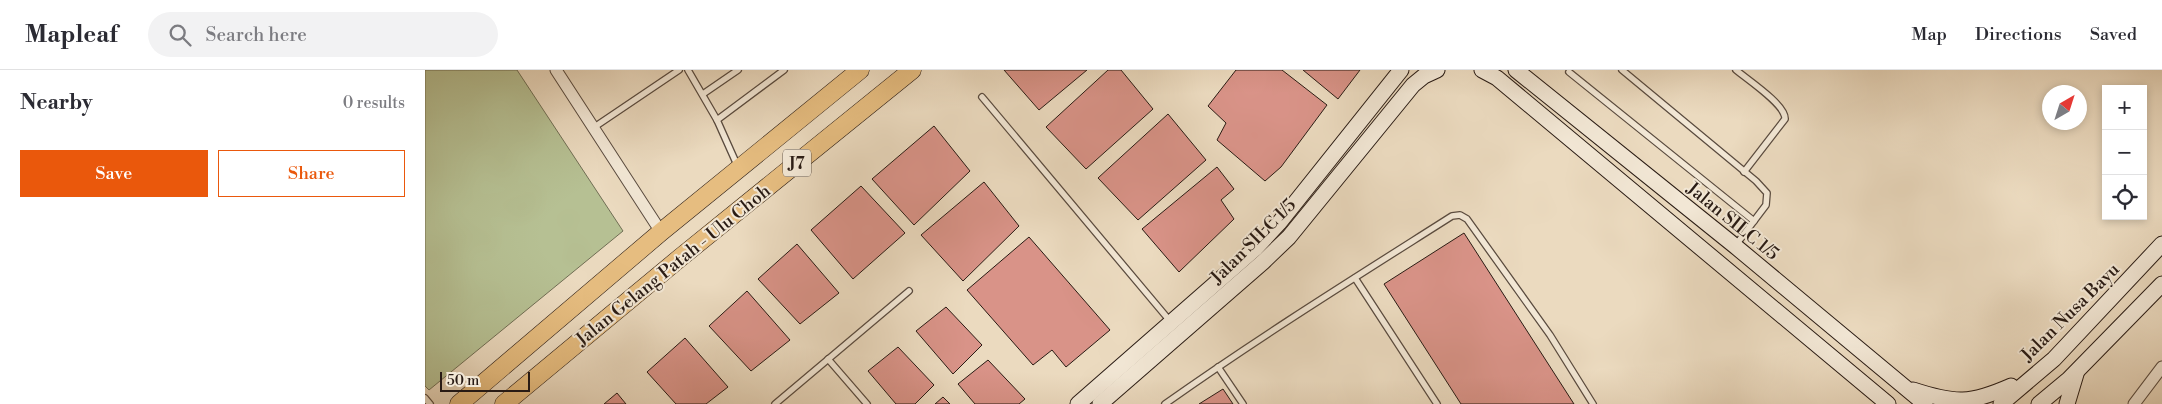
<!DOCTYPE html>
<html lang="en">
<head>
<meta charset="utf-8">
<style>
  :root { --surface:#fff; --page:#f2f2f3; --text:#2b2b33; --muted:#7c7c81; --line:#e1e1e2; --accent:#ea580c }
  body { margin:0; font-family:"Libre Bodoni",serif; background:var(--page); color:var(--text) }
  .controls { position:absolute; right:15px; top:15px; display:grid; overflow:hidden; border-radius:0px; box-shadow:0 2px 8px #0003 }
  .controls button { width:45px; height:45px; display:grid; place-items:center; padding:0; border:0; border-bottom:1px solid var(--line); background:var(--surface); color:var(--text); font:25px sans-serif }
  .compass { position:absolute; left:1617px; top:15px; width:45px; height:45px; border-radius:50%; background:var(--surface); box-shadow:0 2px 8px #0003; rotate:39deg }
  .scale { position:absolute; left:15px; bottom:12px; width:90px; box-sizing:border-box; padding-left:5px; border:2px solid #291b14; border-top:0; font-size:14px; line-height:18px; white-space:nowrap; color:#291b14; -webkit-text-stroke:4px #f2e7d5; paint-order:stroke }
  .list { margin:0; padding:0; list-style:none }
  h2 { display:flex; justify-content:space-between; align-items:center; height:65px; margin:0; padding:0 20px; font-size:21px }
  h2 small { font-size:16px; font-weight:400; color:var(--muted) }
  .actions { display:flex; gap:10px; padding:15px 20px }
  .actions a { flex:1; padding:11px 0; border:1px solid var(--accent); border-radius:0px; text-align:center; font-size:18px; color:var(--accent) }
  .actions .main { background:var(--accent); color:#fff }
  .icon { flex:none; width:28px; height:28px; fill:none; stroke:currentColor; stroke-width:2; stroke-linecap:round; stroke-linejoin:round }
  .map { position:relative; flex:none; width:1737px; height:334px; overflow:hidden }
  header { display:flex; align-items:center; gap:30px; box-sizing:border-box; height:70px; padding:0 25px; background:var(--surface); border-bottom:1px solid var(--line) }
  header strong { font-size:24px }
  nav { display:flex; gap:28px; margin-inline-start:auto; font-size:18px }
  .search { width:350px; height:45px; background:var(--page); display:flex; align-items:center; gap:12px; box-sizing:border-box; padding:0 18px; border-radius:28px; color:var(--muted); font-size:19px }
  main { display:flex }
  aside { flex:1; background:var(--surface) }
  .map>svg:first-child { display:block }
</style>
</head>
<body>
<header>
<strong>Mapleaf</strong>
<div class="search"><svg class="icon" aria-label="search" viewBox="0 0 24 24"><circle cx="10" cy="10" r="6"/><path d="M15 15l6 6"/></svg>Search here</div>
<nav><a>Map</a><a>Directions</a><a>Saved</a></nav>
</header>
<main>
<aside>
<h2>Nearby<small>0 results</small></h2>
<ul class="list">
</ul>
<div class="actions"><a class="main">Save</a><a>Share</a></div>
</aside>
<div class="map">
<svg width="1737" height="334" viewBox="0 0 1737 334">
  <rect width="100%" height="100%" fill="#ebdabf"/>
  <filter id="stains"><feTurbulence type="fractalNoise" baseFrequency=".004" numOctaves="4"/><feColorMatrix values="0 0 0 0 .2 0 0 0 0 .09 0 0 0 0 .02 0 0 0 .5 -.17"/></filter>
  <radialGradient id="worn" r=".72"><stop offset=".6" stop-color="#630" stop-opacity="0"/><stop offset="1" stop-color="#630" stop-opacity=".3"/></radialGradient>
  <!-- green -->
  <path fill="#b6c093" stroke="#706e54" d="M0,0h92l106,161 -194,159 -4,-4z"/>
  <!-- building -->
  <g fill="#d99388" stroke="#291b14">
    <path d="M579,0h83l-48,40z"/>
    <path d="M683,0h13l32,39 -67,60 -40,-42z"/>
    <path d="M811,0h46l45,35 -46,62 -16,14 -48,-41 9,-17 -18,-17z"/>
    <path d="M878,0h57l-22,29z"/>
    <path d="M743,44l38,46 -68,60 -40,-42z"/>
    <path d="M509,56l36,45 -56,54 -42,-46z"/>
    <path d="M792,97l17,22 -13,11 13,19 -55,53 -37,-43z"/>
    <path d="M559,112l35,44 -56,55 -42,-46z"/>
    <path d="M436,116l44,47 -52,46 -42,-49z"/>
    <path d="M1039,163l110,171h-113l-77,-120z"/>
    <path d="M604,167l81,93 -44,37 -14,-17 -19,15 -66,-75z"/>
    <path d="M372,174l42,49 -39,31 -42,-45z"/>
    <path d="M322,221l43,49 -39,31 -42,-45z"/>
    <path d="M521,237l36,38 -29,29 -37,-43z"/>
    <path d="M260,268l43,49 -22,17h-30l-29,-32z"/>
    <path d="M473,277l36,38 -19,19h-19l-28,-33z"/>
    <path d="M563,290l37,39 -6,5h-44l-17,-20z"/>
    <path d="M798,319l10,15h-34z"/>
    <path d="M192,323l9,11h-22z"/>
    <path d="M518,327l7,7h-15z"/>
  </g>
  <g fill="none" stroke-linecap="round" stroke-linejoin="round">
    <!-- lane casing -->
    <g stroke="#5a4b3f" stroke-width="8">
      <g id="lane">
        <path d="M263,0l29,50 21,47"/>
        <path d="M1197,0l134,111 11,12 -1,12 -31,41"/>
        <path d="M1311,0c12,10 50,35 49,49l-41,53"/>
        <path d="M1144,2l185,149"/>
        <path d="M278,24l35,-24"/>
        <path d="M557,27l188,224"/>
        <path d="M292,50l67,-50"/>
        <path d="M168,58l86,-58"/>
        <path d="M930,208l82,126"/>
        <path d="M403,289l39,45"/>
        <path d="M793,297l25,37"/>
        <path d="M0,328l5,6"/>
        <path d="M350,334l134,-113"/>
        <path d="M740,334c93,-66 191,-127 287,-188l8,-1 7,4 83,116 43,69"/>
      </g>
    </g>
    <!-- street casing -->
    <g stroke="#5a4b3f" stroke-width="13">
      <g id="street">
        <path d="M131,0l105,162"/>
        <path d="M1709,334l28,-37"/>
      </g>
    </g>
    <!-- secondary casing -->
    <g stroke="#291b14" stroke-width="17">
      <g id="secondary">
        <path d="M1057,0l15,8 391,326"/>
        <path d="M1091,0l219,176 190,158"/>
        <path d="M1488,320c43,14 57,14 98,-4"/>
        <path d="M653,334l178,-156 23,-25 122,-153"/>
        <path d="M675,334l163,-142 26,-25 124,-152 11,-9 13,-6"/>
        <path d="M1576,334l53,-45 108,-115"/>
        <path d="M1614,334l30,-25 93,-95"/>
        <path d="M1642,334l9,-30"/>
      </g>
    </g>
    <!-- primary casing -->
    <g stroke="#291b14" stroke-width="19">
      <g id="primary">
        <path d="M34,334l202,-172 199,-162"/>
        <path d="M79,334l177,-147 231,-187"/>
      </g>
    </g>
    <!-- lane -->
    <use href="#lane" stroke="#f2e7d5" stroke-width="5.5"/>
    <!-- street -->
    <use href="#street" stroke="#f2e7d5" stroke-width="11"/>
    <!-- secondary -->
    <use href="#secondary" stroke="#f2e7d5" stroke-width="15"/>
    <!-- primary -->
    <use href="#primary" stroke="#e6bd80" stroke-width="18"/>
  </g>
  <g text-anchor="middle" stroke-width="4" stroke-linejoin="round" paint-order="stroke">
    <!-- shield labels -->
    <rect fill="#f2e7d5" stroke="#65584e" stroke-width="1" x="358" y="79.5" width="28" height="27" rx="4"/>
    <g font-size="16" font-weight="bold" fill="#291b14">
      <text x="372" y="99">J7</text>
    </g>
    <!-- street labels -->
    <g font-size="18" fill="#291b14" stroke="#f2e7d5">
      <text transform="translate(1308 151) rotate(39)" y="6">Jalan SILC 1/5</text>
      <text transform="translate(828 171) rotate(-45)" y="6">Jalan SILC 1/5</text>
      <text transform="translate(248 195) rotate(-39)" y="6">Jalan Gelang Patah - Ulu Choh</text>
      <text transform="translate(1645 242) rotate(-45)" y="6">Jalan Nusa Bayu</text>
    </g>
  </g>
  <rect width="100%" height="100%" filter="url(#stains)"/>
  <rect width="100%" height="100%" fill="url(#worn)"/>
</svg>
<div class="controls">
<button>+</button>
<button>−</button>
<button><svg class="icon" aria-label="locate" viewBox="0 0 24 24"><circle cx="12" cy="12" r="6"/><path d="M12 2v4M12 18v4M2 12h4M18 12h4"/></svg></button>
</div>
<svg class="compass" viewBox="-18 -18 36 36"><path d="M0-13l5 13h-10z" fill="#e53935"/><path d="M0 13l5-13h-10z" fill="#7c7c81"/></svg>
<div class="scale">50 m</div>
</div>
</main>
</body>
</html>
